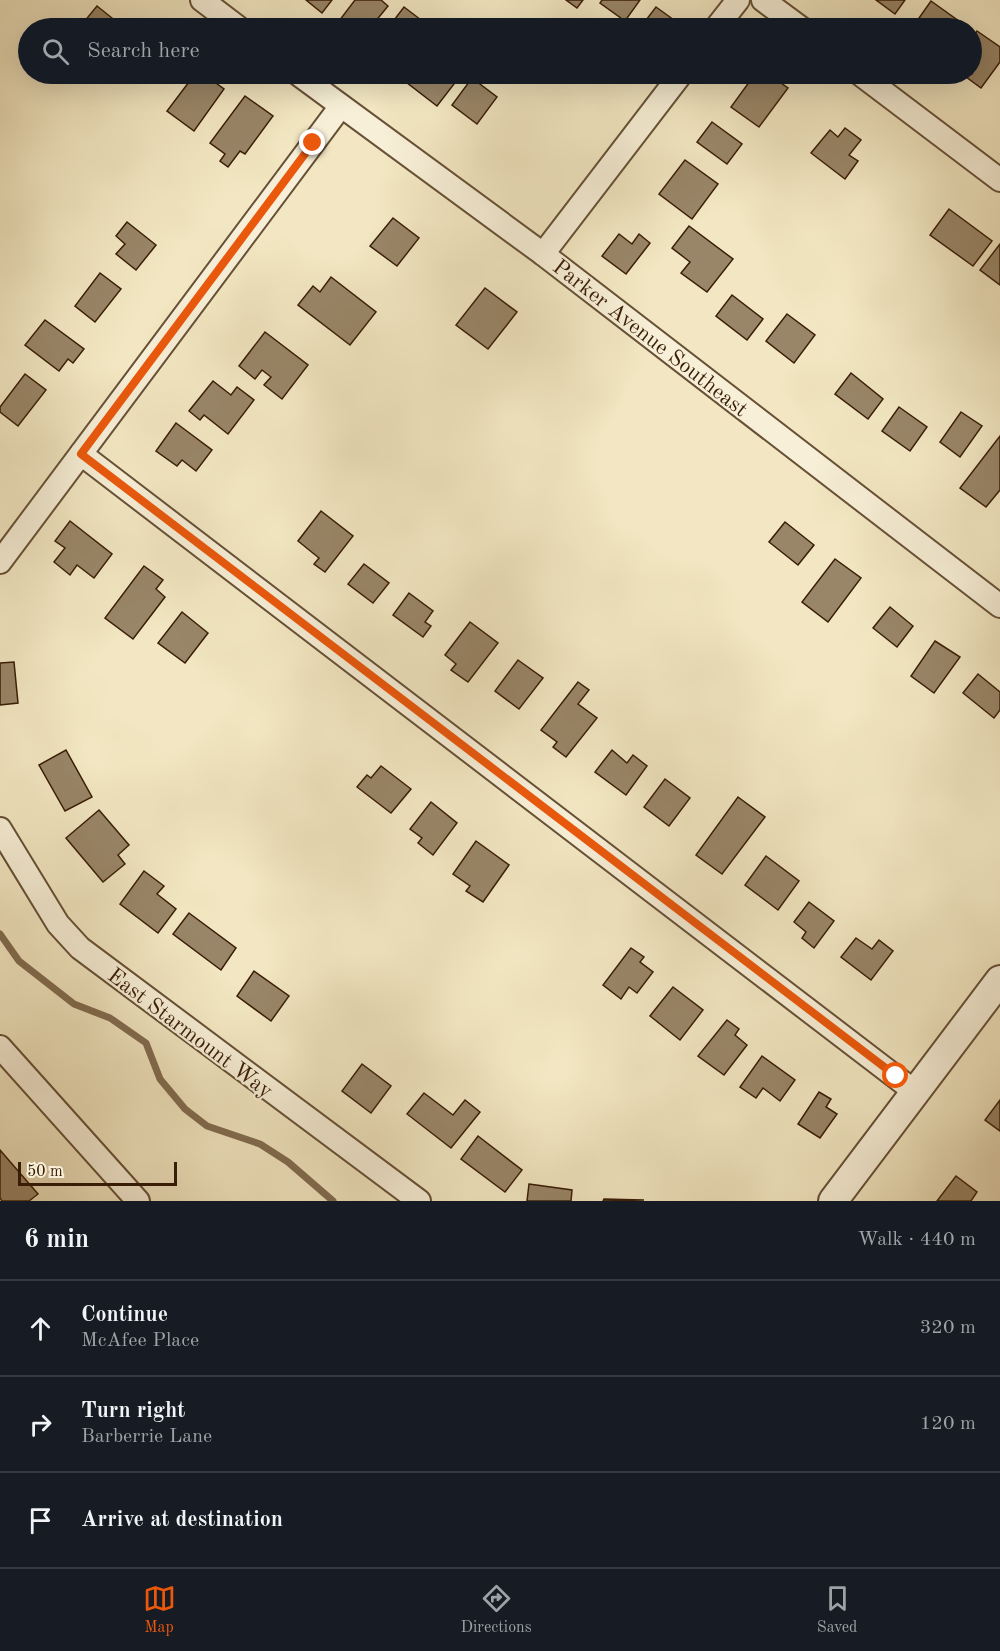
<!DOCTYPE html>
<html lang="en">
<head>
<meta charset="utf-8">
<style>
  :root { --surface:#171b24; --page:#242831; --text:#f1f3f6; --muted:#9ea1a6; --line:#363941; --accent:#ea580c }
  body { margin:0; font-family:"Old Standard TT",serif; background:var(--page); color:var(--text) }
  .scale { position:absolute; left:18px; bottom:15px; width:159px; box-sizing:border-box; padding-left:6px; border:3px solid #391d07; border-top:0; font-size:16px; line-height:21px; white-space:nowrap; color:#391d07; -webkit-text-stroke:4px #f7efd7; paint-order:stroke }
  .stop { position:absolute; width:18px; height:18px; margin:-14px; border:4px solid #ea580c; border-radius:50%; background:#fff }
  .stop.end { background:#ea580c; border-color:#fff; box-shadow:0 2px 6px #0008 }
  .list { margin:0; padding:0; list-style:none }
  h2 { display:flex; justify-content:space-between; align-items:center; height:78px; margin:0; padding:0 24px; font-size:26px }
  h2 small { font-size:20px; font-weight:400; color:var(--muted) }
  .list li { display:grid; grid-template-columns:39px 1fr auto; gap:18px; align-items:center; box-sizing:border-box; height:96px; padding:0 24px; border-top:2px solid var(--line) }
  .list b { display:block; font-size:22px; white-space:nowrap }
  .list p { margin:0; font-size:20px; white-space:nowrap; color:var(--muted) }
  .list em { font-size:20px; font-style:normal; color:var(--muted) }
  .icon { flex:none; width:33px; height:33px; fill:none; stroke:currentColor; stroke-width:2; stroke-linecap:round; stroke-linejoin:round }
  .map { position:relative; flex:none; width:1000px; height:1201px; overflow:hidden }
  .search { position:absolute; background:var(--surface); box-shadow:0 6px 24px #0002; left:18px; right:18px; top:18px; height:66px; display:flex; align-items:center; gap:15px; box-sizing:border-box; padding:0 21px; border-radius:33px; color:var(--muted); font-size:22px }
  .sheet { height:366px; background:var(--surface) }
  nav { display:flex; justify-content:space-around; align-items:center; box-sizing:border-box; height:84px; border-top:2px solid var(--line); background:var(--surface); font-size:16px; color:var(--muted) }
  nav a { display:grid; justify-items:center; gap:3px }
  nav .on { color:var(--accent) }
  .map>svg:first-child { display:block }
</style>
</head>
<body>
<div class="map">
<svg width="1000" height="1201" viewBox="0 0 1000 1201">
  <rect width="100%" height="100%" fill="#f2e7c2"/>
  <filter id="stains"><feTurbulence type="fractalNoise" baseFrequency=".00333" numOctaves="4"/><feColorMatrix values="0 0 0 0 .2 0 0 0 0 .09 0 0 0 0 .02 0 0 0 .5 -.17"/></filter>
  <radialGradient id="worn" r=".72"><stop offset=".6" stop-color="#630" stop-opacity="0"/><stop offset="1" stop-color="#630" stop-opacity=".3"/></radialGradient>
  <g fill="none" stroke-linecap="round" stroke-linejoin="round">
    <!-- stream -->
    <path stroke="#826d51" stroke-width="7" d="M0,934l19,27 55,43 36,14 36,25 14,36 25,30 22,17 53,18 28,18 45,39"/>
  </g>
  <!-- building -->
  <g fill="#998668" stroke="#391d07" stroke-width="1.5">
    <path d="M306,0h26l-10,13z"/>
    <path d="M355,0h26l7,6 -18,22h-21l-10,-7z"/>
    <path d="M566,0h17l-6,8z"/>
    <path d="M602,0h38l-15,21 -25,-18z"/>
    <path d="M876,0h29l-10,14z"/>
    <path d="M931,1l32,23 -3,4h-48z"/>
    <path d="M97,6l20,16 -5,6h-33z"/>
    <path d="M404,7l25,19 -2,2h-39z"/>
    <path d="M656,7l22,16 -4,5h-34z"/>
    <path d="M977,31l23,16v15l-19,26 -19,-14h10v-36z"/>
    <path d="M195,74h18l-4,4 15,11 -30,42 -27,-20z"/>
    <path d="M412,74h46l3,1 -24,31 -31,-24z"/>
    <path d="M755,74h13l20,14 -29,39 -28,-20z"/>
    <path d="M472,78l25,19 -20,27 -25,-19z"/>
    <path d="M245,96l28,20 -28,38 -5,-3 -12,16 -8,-6 5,-7 -15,-11z"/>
    <path d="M712,122l30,22 -15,20 -30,-22z"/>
    <path d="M845,128l16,12 -12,15 9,6 -13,18 -34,-26 19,-23 8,7z"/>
    <path d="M685,160l33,24 -26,35 -33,-25z"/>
    <path d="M949,209l43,32 -19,25 -43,-31z"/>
    <path d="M393,218l26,20 -22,28 -27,-20z"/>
    <path d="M127,222l29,23 -20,25 -20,-16 9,-10 -9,-8z"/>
    <path d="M689,226l44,33 -26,33 -26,-19 9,-11 -18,-14z"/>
    <path d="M619,234l13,10 7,-10 11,9 -24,31 -24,-18z"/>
    <path d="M1000,244v41l-20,-15z"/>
    <path d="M100,273l21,16 -26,33 -20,-16z"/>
    <path d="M331,277l45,35 -26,33 -52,-40 15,-19 7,6z"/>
    <path d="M485,288l32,24 -29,37 -32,-24z"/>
    <path d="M732,295l31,24 -16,21 -31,-24z"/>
    <path d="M787,314l28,21 -21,28 -28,-22z"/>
    <path d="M45,320l39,29 -11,14 -5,-4 -9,12 -34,-26z"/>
    <path d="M265,332l43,33 -26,34 -18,-14 7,-8 -9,-7 -7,9 -16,-13z"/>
    <path d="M851,373l32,26 -15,20 -33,-25z"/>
    <path d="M25,374l21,16 -28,36 -18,-14v-5z"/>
    <path d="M213,381l18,14 6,-8 17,13 -26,34 -24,-19 -4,5 -11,-9z"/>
    <path d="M899,407l28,20 -17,24 -28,-20z"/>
    <path d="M961,412l21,14 -22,31 -20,-15z"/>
    <path d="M176,423l36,27 -16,21 -14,-11 -5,6 -21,-15z"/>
    <path d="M1000,436v54l-14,17 -26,-19z"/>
    <path d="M321,511l32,25 -28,36 -11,-8 5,-6 -21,-17z"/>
    <path d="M70,521l42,33 -18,24 -17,-13 -7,10 -16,-13 11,-14 -10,-7z"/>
    <path d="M785,522l29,23 -16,20 -29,-23z"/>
    <path d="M835,559l26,19 -33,44 -26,-20z"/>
    <path d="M364,564l25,19 -16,20 -25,-19z"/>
    <path d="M144,566l19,14 -7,9 9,8 -32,42 -28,-21z"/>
    <path d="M409,593l24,18 -8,11 6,4 -8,11 -30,-22z"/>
    <path d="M890,607l23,19 -16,21 -24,-19z"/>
    <path d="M182,612l26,21 -23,30 -27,-20z"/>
    <path d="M470,622l28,21 -30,39 -17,-12 5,-6 -11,-9z"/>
    <path d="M935,641l25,16 -26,36 -23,-17z"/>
    <path d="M518,660l25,18 -24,31 -24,-18z"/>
    <path d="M14,662l4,41 -18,2v-42z"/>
    <path d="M978,674l22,18v18l-6,8 -31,-25z"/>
    <path d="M578,682l11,8 -11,14 19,14 -31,39 -13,-10 4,-5 -16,-12z"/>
    <path d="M66,750l26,47 -27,14 -26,-46z"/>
    <path d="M612,750l15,13 6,-8 14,11 -21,29 -31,-23z"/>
    <path d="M381,766l30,23 -20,24 -34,-26 10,-12 4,3z"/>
    <path d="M665,779l25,19 -21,28 -25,-19z"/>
    <path d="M738,797l27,20 -43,57 -26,-19z"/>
    <path d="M431,802l26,21 -24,32 -15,-12 4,-5 -12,-9z"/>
    <path d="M99,810l30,35 -11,10 7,9 -22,18 -37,-44z"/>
    <path d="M476,841l33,24 -26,37 -17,-11 4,-5 -17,-12z"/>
    <path d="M766,856l33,25 -21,29 -33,-25z"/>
    <path d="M144,871l20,15 -7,8 19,15 -18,24 -38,-29z"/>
    <path d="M809,902l25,19 -20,27 -12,-10 4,-6 -12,-10z"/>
    <path d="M189,913l47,35 -15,22 -48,-36z"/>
    <path d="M856,938l16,11 7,-9 14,11 -22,29 -30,-23z"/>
    <path d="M631,948l13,9 -4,5 13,10 -16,21 -8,-6 -8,12 -18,-14z"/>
    <path d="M254,971l35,25 -18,25 -34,-25z"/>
    <path d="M673,987l30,23 -23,30 -30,-24z"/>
    <path d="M727,1020l12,9 -4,6 12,10 -23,30 -26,-19z"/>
    <path d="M762,1056l33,24 -15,21 -17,-13 -7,10 -16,-11z"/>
    <path d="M362,1064l29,22 -20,27 -29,-22z"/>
    <path d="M819,1092l12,7 -5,8 11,7 -17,24 -22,-14z"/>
    <path d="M424,1093l29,22 12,-15 15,12 -29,36 -44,-34z"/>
    <path d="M1000,1100v31l-15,-11z"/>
    <path d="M478,1136l44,34 -17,22 -44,-33z"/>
    <path d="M0,1150l38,44 -9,7h-27l-2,-3z"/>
    <path d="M956,1176l21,16 -6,9h-34z"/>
    <path d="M529,1184l43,6 -1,11h-44z"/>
    <path d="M604,1199l40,1 -41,1z"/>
  </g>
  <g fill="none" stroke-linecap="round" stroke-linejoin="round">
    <!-- minor casing -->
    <g stroke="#675036" stroke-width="26">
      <g id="minor">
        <path d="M202,0l37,28"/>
        <path d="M763,0l38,28"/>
        <path d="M716,28l22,-28"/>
        <path d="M298,74l245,180 457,352"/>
        <path d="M860,74l140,106"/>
        <path d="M543,254l138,-180"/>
        <path d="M81,454l833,637"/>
        <path d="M0,562l341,-456"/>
        <path d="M0,829l58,95 22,24 339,253"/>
        <path d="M0,1047l138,154"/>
      </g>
    </g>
    <!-- tertiary casing -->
    <g stroke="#675036" stroke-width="32">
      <path id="tertiary" d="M833,1201l167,-221"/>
    </g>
    <!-- minor -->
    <use href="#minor" stroke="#f7efd7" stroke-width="22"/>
    <!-- tertiary -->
    <use href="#tertiary" stroke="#f7efd7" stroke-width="28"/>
  </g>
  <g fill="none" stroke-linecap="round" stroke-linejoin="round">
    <!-- route -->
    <path stroke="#ea580c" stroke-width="8" d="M313,143l-232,311 815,622"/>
  </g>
  <g text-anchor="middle" stroke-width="4.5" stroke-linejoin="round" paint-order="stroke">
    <!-- street labels -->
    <g font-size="22" fill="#391d07" stroke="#f7efd7">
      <text transform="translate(651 337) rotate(38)" y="8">Parker Avenue Southeast</text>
      <text transform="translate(191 1032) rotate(37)" y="8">East Starmount Way</text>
    </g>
  </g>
  <rect width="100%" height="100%" filter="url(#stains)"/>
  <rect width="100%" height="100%" fill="url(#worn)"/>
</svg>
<div class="scale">50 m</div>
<div class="stop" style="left:896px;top:1076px"></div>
<div class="stop end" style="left:313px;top:143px"></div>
<div class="search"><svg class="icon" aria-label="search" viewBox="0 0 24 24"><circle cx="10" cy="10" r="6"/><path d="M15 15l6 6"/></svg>Search here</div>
</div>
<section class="sheet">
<h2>6 min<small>Walk · 440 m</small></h2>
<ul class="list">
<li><svg class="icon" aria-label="ahead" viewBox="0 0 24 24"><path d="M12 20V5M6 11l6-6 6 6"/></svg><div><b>Continue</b><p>McAfee Place</p></div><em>320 m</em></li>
<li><svg class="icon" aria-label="right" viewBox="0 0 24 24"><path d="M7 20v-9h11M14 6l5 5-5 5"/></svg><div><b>Turn right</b><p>Barberrie Lane</p></div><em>120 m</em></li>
<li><svg class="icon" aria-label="arrive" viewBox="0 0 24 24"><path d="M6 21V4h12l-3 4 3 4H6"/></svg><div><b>Arrive at destination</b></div></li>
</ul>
</section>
<nav>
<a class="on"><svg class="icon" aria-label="map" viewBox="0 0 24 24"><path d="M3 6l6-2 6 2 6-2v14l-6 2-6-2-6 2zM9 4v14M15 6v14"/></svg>Map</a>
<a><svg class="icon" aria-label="directions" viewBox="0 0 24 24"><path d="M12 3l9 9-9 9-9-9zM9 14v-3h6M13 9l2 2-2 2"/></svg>Directions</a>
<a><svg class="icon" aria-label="saved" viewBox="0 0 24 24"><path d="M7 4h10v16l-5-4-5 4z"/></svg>Saved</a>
</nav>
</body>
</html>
